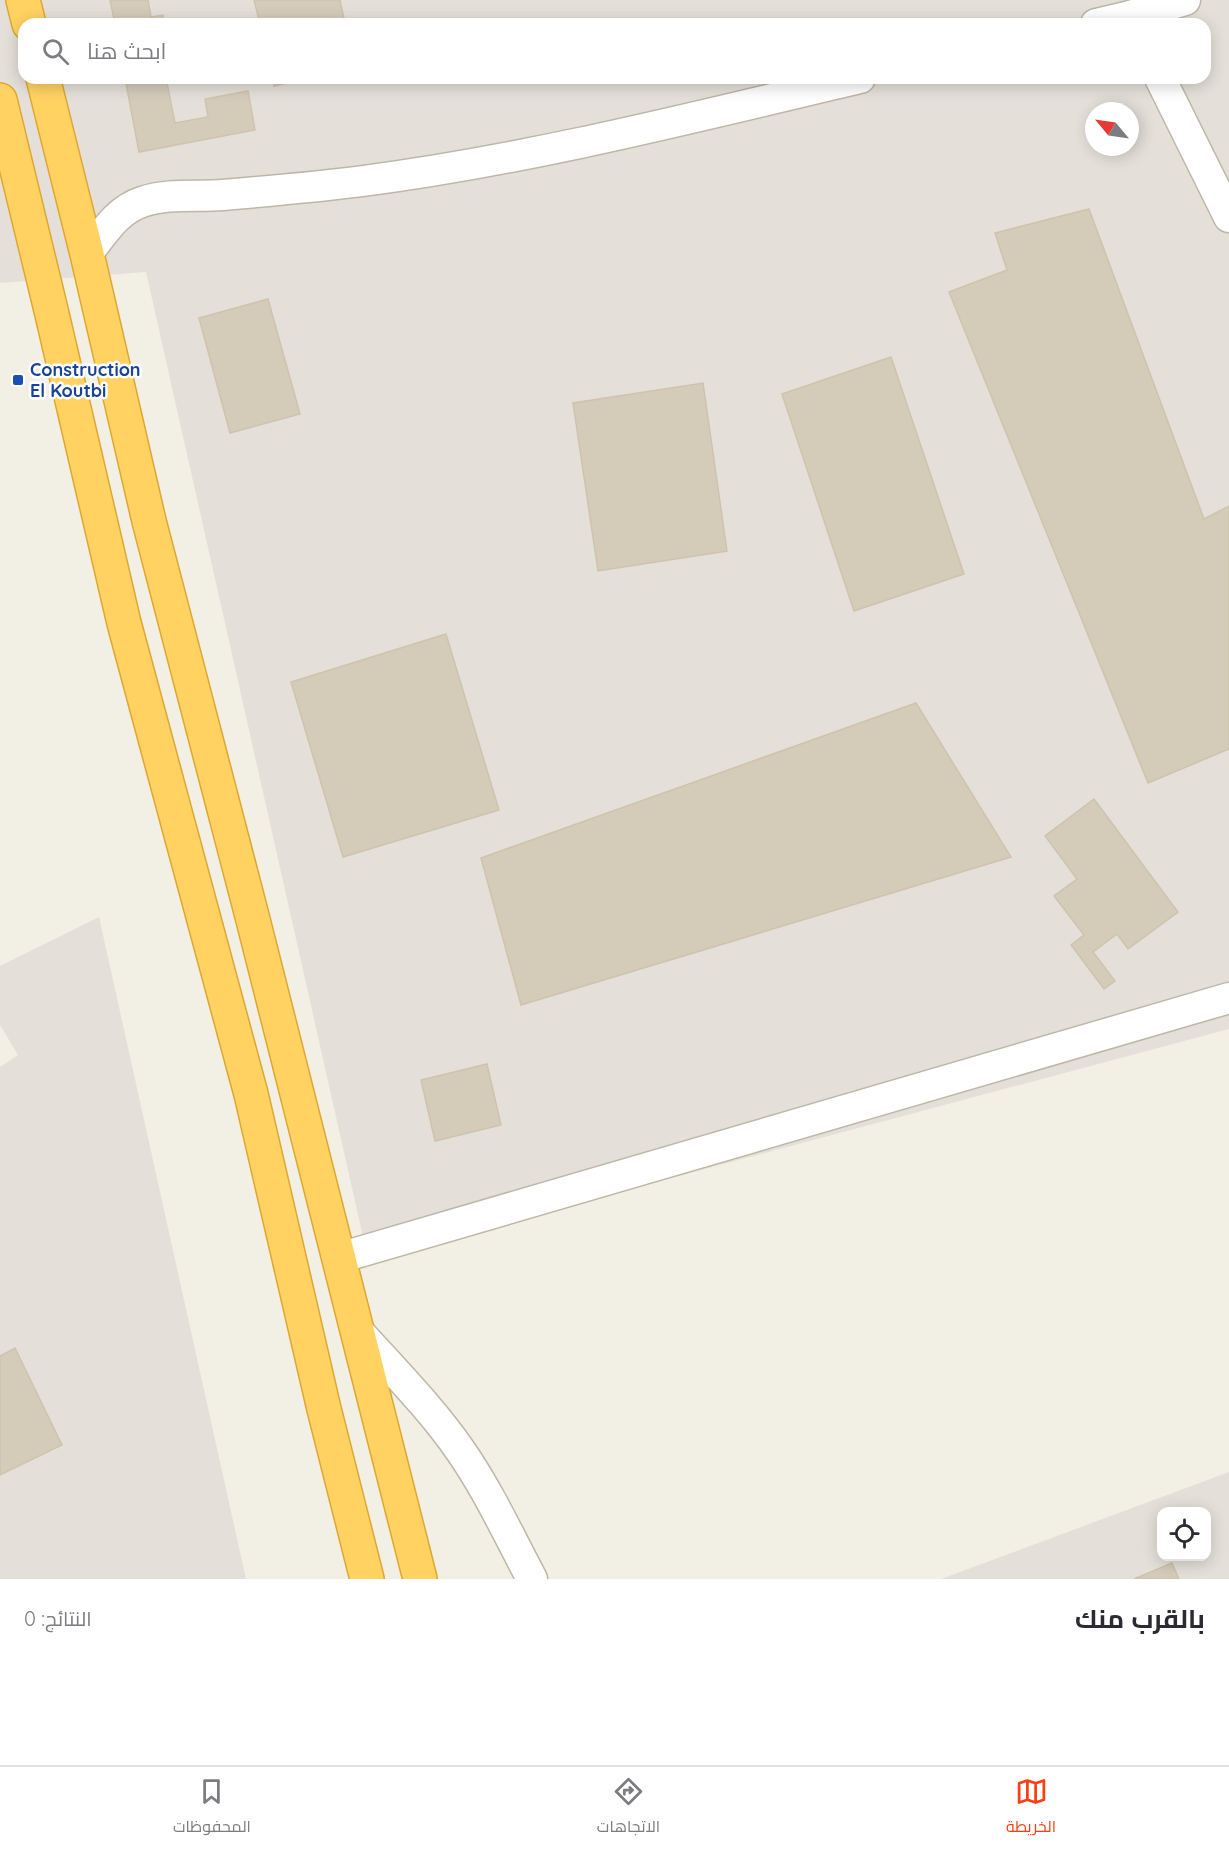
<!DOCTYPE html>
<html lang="ar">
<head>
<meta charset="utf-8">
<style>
  :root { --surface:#fff; --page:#f2f2f3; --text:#2b2b33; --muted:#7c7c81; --line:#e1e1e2; --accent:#fc3f11 }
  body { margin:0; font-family:Quicksand,Cairo,sans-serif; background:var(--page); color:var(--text); direction:rtl }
  .controls { position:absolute; right:18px; bottom:18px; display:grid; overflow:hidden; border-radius:12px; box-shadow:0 3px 15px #0003 }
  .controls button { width:54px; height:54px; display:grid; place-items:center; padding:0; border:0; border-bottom:2px solid var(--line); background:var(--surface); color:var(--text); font:30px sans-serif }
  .compass { position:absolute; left:1085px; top:102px; width:54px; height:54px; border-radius:50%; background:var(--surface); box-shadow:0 3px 15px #0003; rotate:299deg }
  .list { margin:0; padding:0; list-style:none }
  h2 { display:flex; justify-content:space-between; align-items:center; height:78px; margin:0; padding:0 24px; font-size:26px }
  h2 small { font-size:20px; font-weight:400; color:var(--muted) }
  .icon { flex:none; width:33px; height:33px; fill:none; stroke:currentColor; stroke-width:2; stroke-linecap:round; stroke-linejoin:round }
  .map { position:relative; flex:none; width:1229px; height:1579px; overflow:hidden; direction:ltr }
  .search { position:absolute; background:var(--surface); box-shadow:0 3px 15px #0003; left:18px; right:18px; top:18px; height:66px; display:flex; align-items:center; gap:15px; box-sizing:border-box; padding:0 21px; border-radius:18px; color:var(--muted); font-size:22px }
  .sheet { height:186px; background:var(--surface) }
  nav { display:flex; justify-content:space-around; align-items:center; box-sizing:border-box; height:84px; border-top:2px solid var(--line); background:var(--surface); font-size:16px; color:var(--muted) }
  nav a { display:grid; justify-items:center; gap:3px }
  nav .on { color:var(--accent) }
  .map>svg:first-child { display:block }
</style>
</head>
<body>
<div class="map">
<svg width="1229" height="1579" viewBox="0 0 1229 1579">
  <rect width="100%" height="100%" fill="#f2efe4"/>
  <!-- industrial -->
  <g fill="#e4e0d9" fill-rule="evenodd">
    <path d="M0,0h1229v1029l-861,230 -222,-987 -146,11zM24,24h1181v54h-1181zM1094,111h36v36h-36z"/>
    <path d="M99,917l147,662h-246v-512l18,-12 -18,-30v-59z"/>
    <path d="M1229,1472v107h-288zM1162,1512h44v44h-44z"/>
  </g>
  <!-- building -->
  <g fill="#d4cbb9" stroke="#cfc3ad" stroke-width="1.5">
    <path d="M110,0h38l3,17 12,-2 1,9h-49z"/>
    <path d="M254,0h86l5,24h-85z"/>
    <path d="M125,78h41l9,45 33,-6 -3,-18 43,-8 7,39 -116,22z"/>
    <path d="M273,78h34l-33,8z"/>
    <path d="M1089,209l115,310 25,-13v243l-81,34 -199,-491 58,-22 -12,-37z"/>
    <path d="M268,299l32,115 -70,19 -31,-115z"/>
    <path d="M891,357l73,217 -110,37 -72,-217z"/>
    <path d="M703,383l24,168 -129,20 -25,-168z"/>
    <path d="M446,634l53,176 -156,47 -52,-175z"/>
    <path d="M916,703l95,154 -490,148 -40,-147z"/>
    <path d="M1094,799l84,113 -50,37 -11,-15 -24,18 22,29 -11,8 -33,-44 13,-10 -30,-39 23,-17 -32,-43z"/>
    <path d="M487,1064l14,61 -66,16 -14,-61z"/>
    <path d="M15,1348l47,97 -62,30v-119z"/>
    <path d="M1172,1563l7,16h-45z"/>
  </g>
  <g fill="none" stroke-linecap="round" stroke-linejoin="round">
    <!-- minor casing -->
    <g stroke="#beb7a7" stroke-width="33">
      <g id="minor">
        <path d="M1096,24l34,-8 55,-16"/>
        <path d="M1160,78l69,139"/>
        <path d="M87,254c16,-20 30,-44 55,-52 25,-9 55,-5 81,-7 47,-4 94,-8 140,-14 168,-22 332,-64 497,-103"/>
        <path d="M339,1258l890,-260"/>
        <path d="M358,1331c35,39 72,76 102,119 28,40 49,86 72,129"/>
      </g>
    </g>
    <!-- highway casing -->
    <g stroke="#dfa732" stroke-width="36">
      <g id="highway">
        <path d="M23,0l6,24"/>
        <path d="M43,78l44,176 62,267 103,395 168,663"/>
        <path d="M0,100l51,210 73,313 127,471 73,315 43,170"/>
      </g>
    </g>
    <!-- minor -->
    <use href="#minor" stroke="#fff" stroke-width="30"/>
    <!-- highway -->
    <use href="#highway" stroke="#ffd262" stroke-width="33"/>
  </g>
  <!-- markers -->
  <rect fill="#1a4fb4" stroke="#fff" stroke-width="2" x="12" y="374" width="12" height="12" rx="3"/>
  <g text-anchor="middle" stroke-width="5" stroke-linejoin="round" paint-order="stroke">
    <!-- transit labels -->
    <g font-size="18" font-weight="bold" fill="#164399" stroke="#fff" text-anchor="start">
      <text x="30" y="376">Construction<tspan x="30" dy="21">El Koutbi</tspan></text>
    </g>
  </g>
</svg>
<div class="controls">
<button><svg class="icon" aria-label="locate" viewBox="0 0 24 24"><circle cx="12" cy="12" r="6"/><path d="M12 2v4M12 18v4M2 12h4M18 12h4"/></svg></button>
</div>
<svg class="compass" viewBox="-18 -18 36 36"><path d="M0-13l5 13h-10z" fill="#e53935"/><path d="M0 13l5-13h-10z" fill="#7c7c81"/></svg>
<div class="search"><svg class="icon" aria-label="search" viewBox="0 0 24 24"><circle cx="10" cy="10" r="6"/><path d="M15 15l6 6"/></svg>ابحث هنا</div>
</div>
<section class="sheet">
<h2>بالقرب منك<small>النتائج: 0</small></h2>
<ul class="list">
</ul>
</section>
<nav>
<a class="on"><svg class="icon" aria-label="map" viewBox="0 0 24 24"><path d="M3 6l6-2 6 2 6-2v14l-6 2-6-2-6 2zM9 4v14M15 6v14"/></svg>الخريطة</a>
<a><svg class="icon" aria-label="directions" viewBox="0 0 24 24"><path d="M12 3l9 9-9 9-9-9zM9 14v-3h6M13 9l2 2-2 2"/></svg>الاتجاهات</a>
<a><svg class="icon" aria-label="saved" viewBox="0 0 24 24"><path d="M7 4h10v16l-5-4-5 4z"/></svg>المحفوظات</a>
</nav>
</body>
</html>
